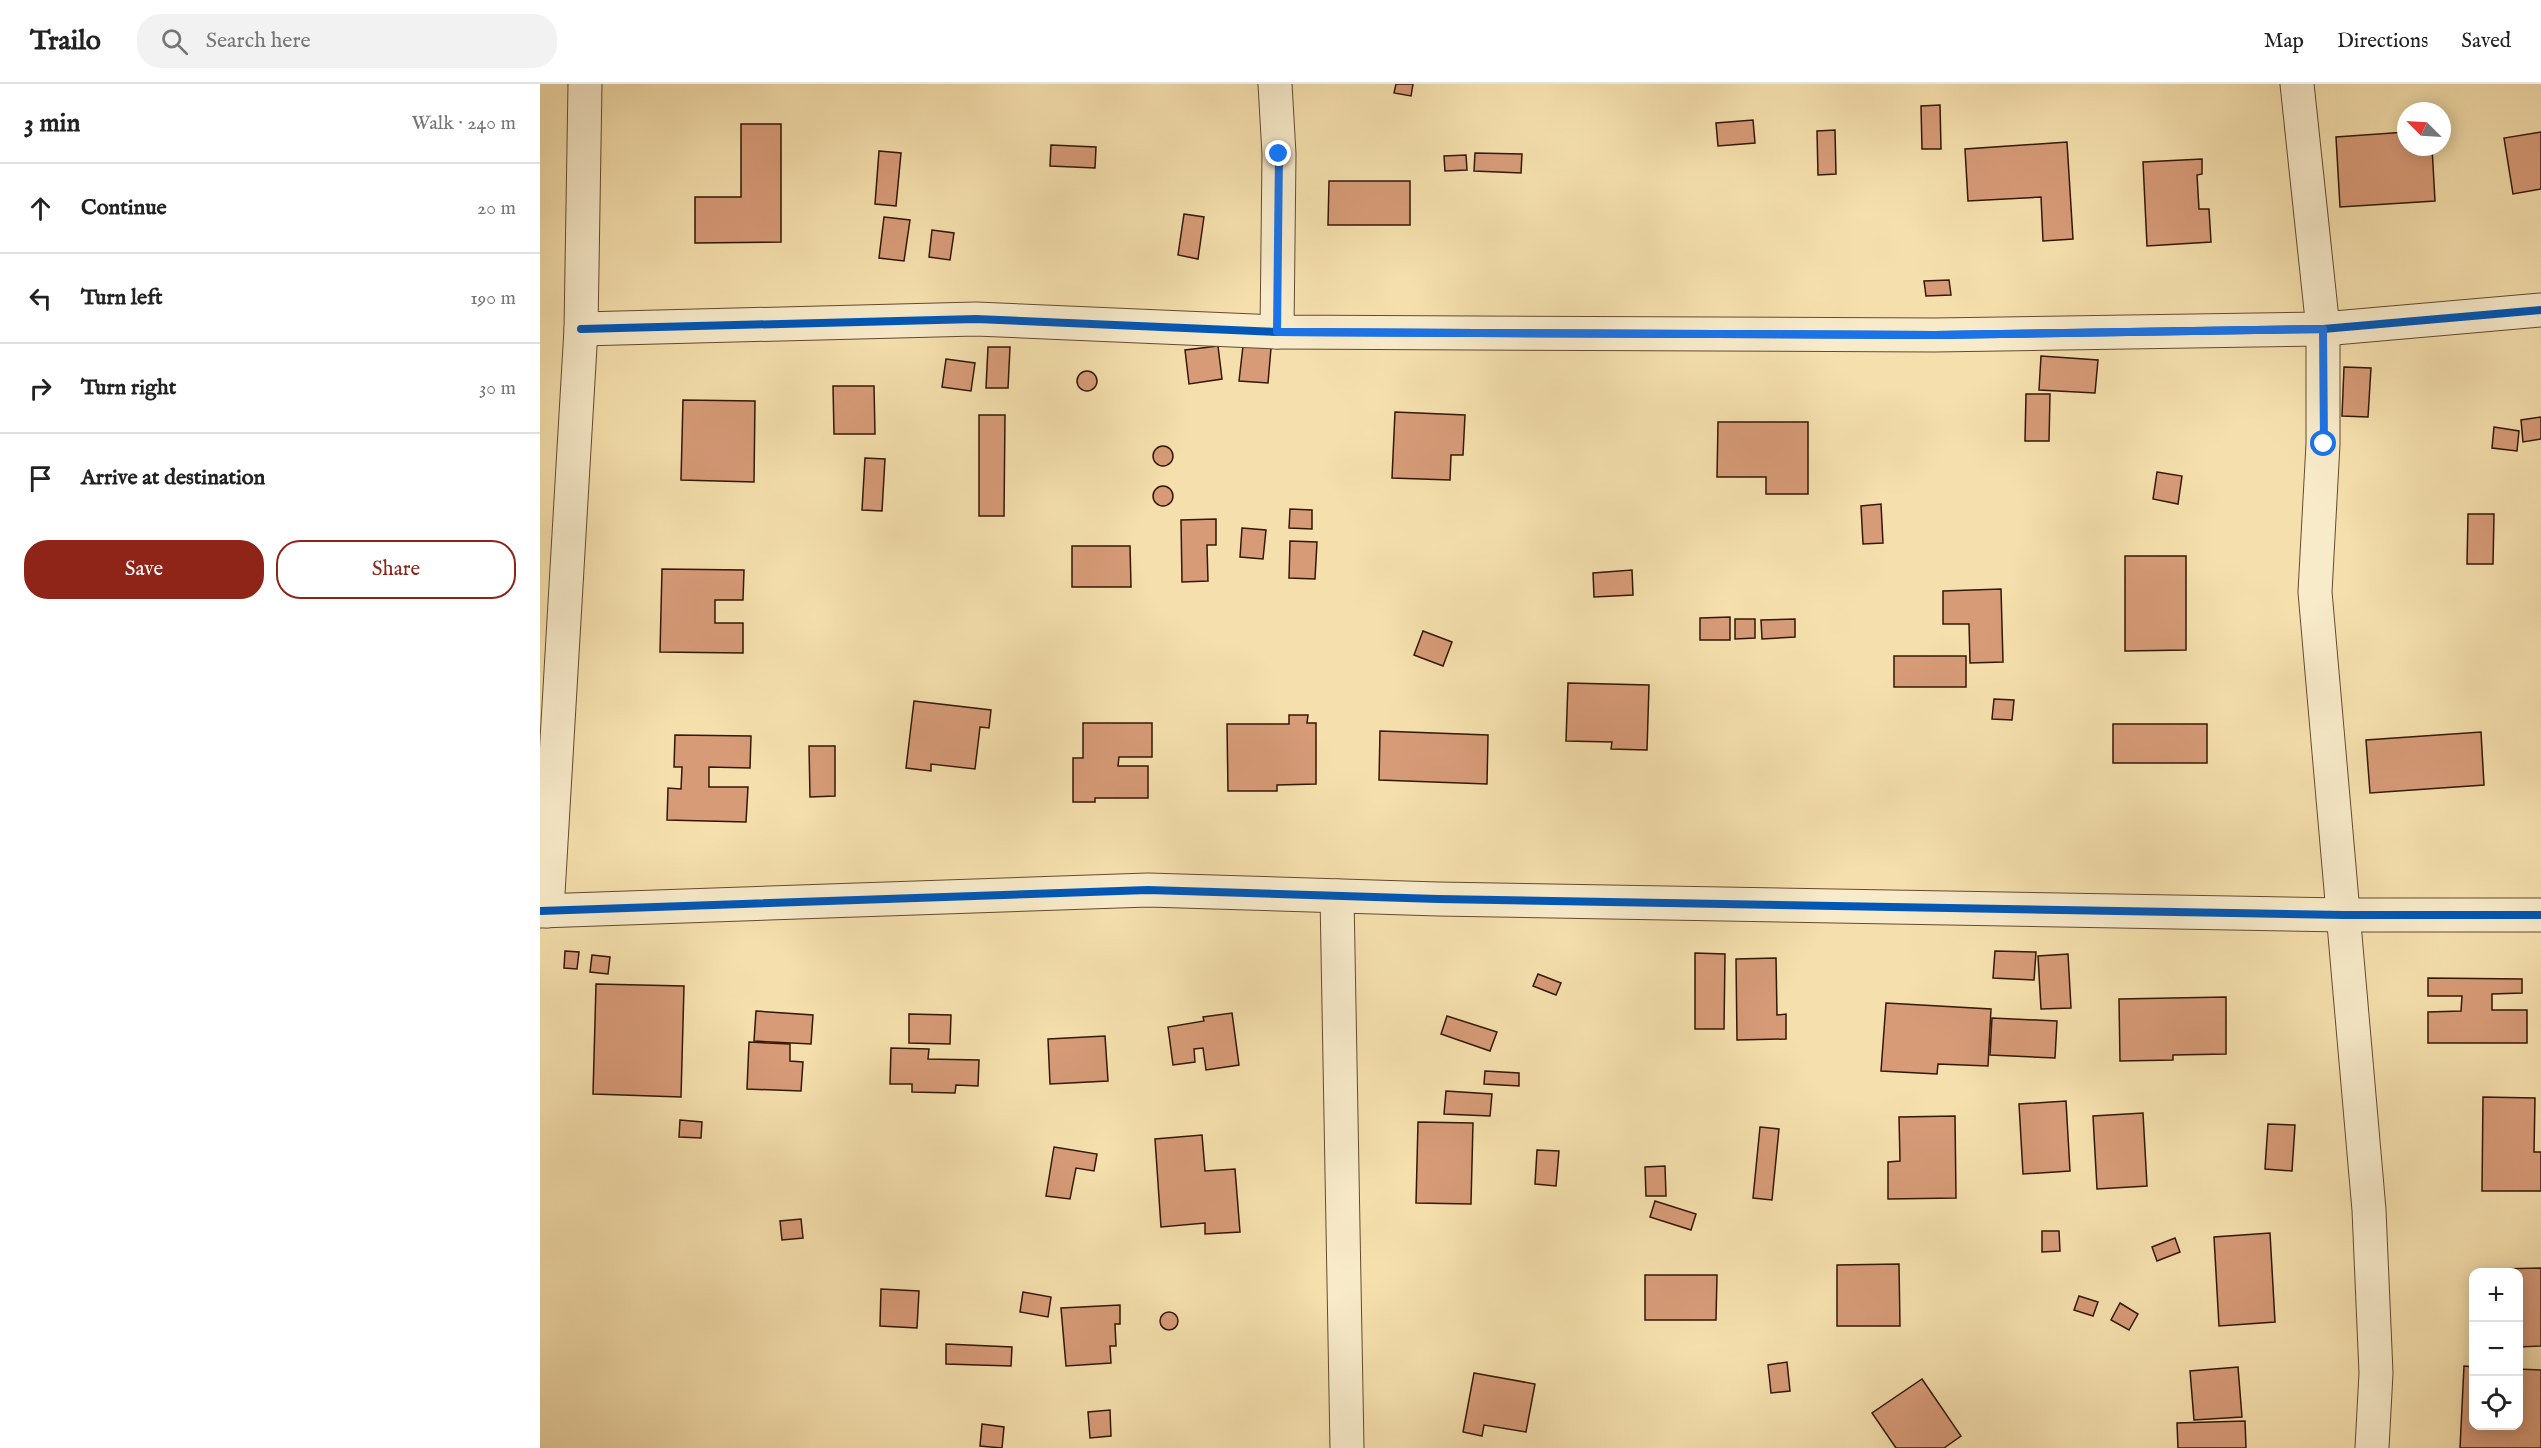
<!DOCTYPE html>
<html lang="en">
<head>
<meta charset="utf-8">
<style>
  :root { --surface:#fff; --page:#f2f2f2; --text:#222; --muted:#767676; --line:#e0e0e0; --accent:#8f2418 }
  body { margin:0; font-family:"IM FELL English",serif; background:var(--page); color:var(--text) }
  .controls { position:absolute; right:18px; bottom:18px; display:grid; overflow:hidden; border-radius:12px; box-shadow:0 3px 15px #0003 }
  .controls button { width:54px; height:54px; display:grid; place-items:center; padding:0; border:0; border-bottom:2px solid var(--line); background:var(--surface); color:var(--text); font:30px sans-serif }
  .compass { position:absolute; left:1857px; top:18px; width:54px; height:54px; border-radius:50%; background:var(--surface); box-shadow:0 3px 15px #0003; rotate:294deg }
  .stop { position:absolute; width:18px; height:18px; margin:-14px; border:4px solid #1a73e8; border-radius:50%; background:#fff }
  .stop.end { background:#1a73e8; border-color:#fff; box-shadow:0 2px 6px #0008 }
  .list { margin:0; padding:0; list-style:none }
  h2 { display:flex; justify-content:space-between; align-items:center; height:78px; margin:0; padding:0 24px; font-size:26px }
  h2 small { font-size:20px; font-weight:400; color:var(--muted) }
  .list li { display:grid; grid-template-columns:39px 1fr auto; gap:18px; align-items:center; box-sizing:border-box; height:90px; padding:0 24px; border-top:2px solid var(--line) }
  .list b { display:block; font-size:22px; white-space:nowrap }
  .list em { font-size:20px; font-style:normal; color:var(--muted) }
  .actions { display:flex; gap:12px; padding:18px 24px }
  .actions a { flex:1; padding:14px 0; border:2px solid var(--accent); border-radius:24px; text-align:center; font-size:21px; color:var(--accent) }
  .actions .main { background:var(--accent); color:#fff }
  .icon { flex:none; width:33px; height:33px; fill:none; stroke:currentColor; stroke-width:2; stroke-linecap:round; stroke-linejoin:round }
  .map { position:relative; flex:none; width:2001px; height:1364px; overflow:hidden }
  header { display:flex; align-items:center; gap:36px; box-sizing:border-box; height:84px; padding:0 30px; background:var(--surface); border-bottom:2px solid var(--line) }
  header strong { font-size:28px }
  nav { display:flex; gap:33px; margin-inline-start:auto; font-size:21px }
  .search { width:420px; height:54px; background:var(--page); display:flex; align-items:center; gap:15px; box-sizing:border-box; padding:0 21px; border-radius:24px; color:var(--muted); font-size:22px }
  main { display:flex }
  aside { flex:1; background:var(--surface) }
  .map>svg:first-child { display:block }
</style>
</head>
<body>
<header>
<strong>Trailo</strong>
<div class="search"><svg class="icon" aria-label="search" viewBox="0 0 24 24"><circle cx="10" cy="10" r="6"/><path d="M15 15l6 6"/></svg>Search here</div>
<nav><a>Map</a><a>Directions</a><a>Saved</a></nav>
</header>
<main>
<aside>
<h2>3 min<small>Walk · 240 m</small></h2>
<ul class="list">
<li><svg class="icon" aria-label="ahead" viewBox="0 0 24 24"><path d="M12 20V5M6 11l6-6 6 6"/></svg><div><b>Continue</b></div><em>20 m</em></li>
<li><svg class="icon" aria-label="left" viewBox="0 0 24 24"><path d="M17 20v-9H6M10 6l-5 5 5 5"/></svg><div><b>Turn left</b></div><em>190 m</em></li>
<li><svg class="icon" aria-label="right" viewBox="0 0 24 24"><path d="M7 20v-9h11M14 6l5 5-5 5"/></svg><div><b>Turn right</b></div><em>30 m</em></li>
<li><svg class="icon" aria-label="arrive" viewBox="0 0 24 24"><path d="M6 21V4h12l-3 4 3 4H6"/></svg><div><b>Arrive at destination</b></div></li>
</ul>
<div class="actions"><a class="main">Save</a><a>Share</a></div>
</aside>
<div class="map">
<svg width="2001" height="1364" viewBox="0 0 2001 1364">
  <rect width="100%" height="100%" fill="#f5e0ad"/>
  <filter id="stains"><feTurbulence type="fractalNoise" baseFrequency=".00333" numOctaves="4"/><feColorMatrix values="0 0 0 0 .2 0 0 0 0 .09 0 0 0 0 .02 0 0 0 .5 -.17"/></filter>
  <radialGradient id="worn" r=".72"><stop offset=".6" stop-color="#630" stop-opacity="0"/><stop offset="1" stop-color="#630" stop-opacity=".3"/></radialGradient>
  <!-- building -->
  <g fill="#d79b78" stroke="#331806" stroke-width="1.5">
    <path d="M856,0h17l-2,12 -17,-3z"/>
    <path d="M1400,21l1,44h-19l-1,-43z"/>
    <path d="M1213,36l2,23 -37,3 -2,-23z"/>
    <path d="M201,40h40v118l-86,1v-46h46z"/>
    <path d="M1295,46l1,44 -18,1 -1,-44z"/>
    <path d="M1866,48v15h26l3,54 -95,6 -4,-70z"/>
    <path d="M2001,48v57l-28,5 -9,-56z"/>
    <path d="M1527,58l6,97 -30,2 -2,-44 -73,4 -3,-52z"/>
    <path d="M511,61l45,2 -1,21 -45,-2z"/>
    <path d="M339,67l22,2 -5,53 -21,-2z"/>
    <path d="M935,69l47,1 -1,19 -47,-2z"/>
    <path d="M926,71l1,15 -22,1 -1,-15z"/>
    <path d="M1662,75v15l-5,1 2,34h10l2,33 -64,4 -4,-84z"/>
    <path d="M789,97h81v44h-82z"/>
    <path d="M644,130l20,3 -6,42 -20,-4z"/>
    <path d="M344,133l26,3 -6,41 -25,-3z"/>
    <path d="M392,146l22,3 -4,27 -21,-3z"/>
    <path d="M1409,196l2,15 -25,1 -2,-15z"/>
    <path d="M678,262l4,33 -33,5 -4,-34z"/>
    <path d="M703,262l28,2 -3,35 -29,-2z"/>
    <path d="M448,263h22l-2,41h-22z"/>
    <path d="M1501,272l57,4 -3,33 -56,-3z"/>
    <path d="M406,275l29,4 -4,28 -29,-4z"/>
    <path d="M1804,283l27,1 -3,49 -26,-1z"/>
    <circle cx="547" cy="297" r="10"/>
    <path d="M293,302h41l1,48h-41z"/>
    <path d="M1486,310h24l-1,47h-24z"/>
    <path d="M143,316l72,1 -1,81 -73,-2z"/>
    <path d="M855,328l70,3 -2,40h-12l-1,25 -58,-2z"/>
    <path d="M439,331h26l-1,101h-25z"/>
    <path d="M2001,333v22l-18,3 -2,-22z"/>
    <path d="M1178,338h90v72h-42v-17h-49z"/>
    <path d="M1954,343l25,4 -2,20 -25,-3z"/>
    <circle cx="623" cy="372" r="10"/>
    <path d="M325,374l20,1 -3,52 -20,-1z"/>
    <path d="M1617,388l25,4 -4,28 -25,-5z"/>
    <circle cx="623" cy="412" r="10"/>
    <path d="M1341,420l2,39 -20,1 -2,-38z"/>
    <path d="M750,425l22,1v19l-23,-1z"/>
    <path d="M1928,430h26l-1,50h-26z"/>
    <path d="M676,435v26h-9l1,36 -26,1 -1,-62z"/>
    <path d="M702,444l24,2 -3,29 -23,-2z"/>
    <path d="M750,457l27,1 -2,37 -26,-1z"/>
    <path d="M532,462h58l1,41h-59z"/>
    <path d="M1585,472h61v94l-61,1z"/>
    <path d="M122,485l82,1 -1,30h-28v23h28v30l-83,-1z"/>
    <path d="M1092,486l1,25 -39,2 -1,-24z"/>
    <path d="M1461,505l2,73 -33,1 -1,-39h-26v-33z"/>
    <path d="M1190,533v23h-30v-22z"/>
    <path d="M1195,535h20v19l-20,1z"/>
    <path d="M1255,535v18l-33,2 -1,-19z"/>
    <path d="M883,547l29,11 -9,24 -29,-11z"/>
    <rect x="1354" y="572" width="72" height="31"/>
    <path d="M1028,599l81,2 -2,65 -36,-1 1,-7 -46,-1z"/>
    <path d="M1454,615l20,1 -2,20 -20,-1z"/>
    <path d="M374,617l77,9 -2,18 -9,-1 -5,42 -44,-5v7l-25,-3z"/>
    <path d="M749,631h19l-1,8h9v61l-39,1v6h-49l-1,-67h62z"/>
    <path d="M543,639h69v34h-33l-1,9h30v32h-53v4h-22v-44h10z"/>
    <rect x="1573" y="640" width="94" height="39"/>
    <path d="M840,647l108,4 -1,49 -108,-4z"/>
    <path d="M1941,648l3,53 -114,8 -4,-53z"/>
    <path d="M135,651l76,1 -1,32 -41,-1v20h39l-2,35 -79,-2 1,-32 13,1 1,-22h-8z"/>
    <path d="M269,662h26v50l-25,1z"/>
    <path d="M25,867l14,1 -2,17 -13,-1z"/>
    <path d="M1455,867l41,1 -2,28 -41,-2z"/>
    <path d="M1155,869l30,1 -1,75h-29z"/>
    <path d="M1528,870l3,54 -30,1 -3,-53z"/>
    <path d="M52,871l18,2 -2,17 -18,-2z"/>
    <path d="M1236,874l1,57 9,-1v25l-49,1 -1,-81z"/>
    <path d="M998,890l23,9 -5,12 -23,-9z"/>
    <path d="M1888,894l94,1v14l-30,1v16h35v33h-99v-31l33,-1 1,-15h-34z"/>
    <path d="M56,900l88,2 -3,111 -88,-3z"/>
    <path d="M1686,913v57l-53,1v5l-53,1 -1,-62z"/>
    <path d="M1346,919l105,6 -3,57 -50,-2 -1,10 -56,-3z"/>
    <path d="M216,927l57,4 -2,29 -57,-3z"/>
    <path d="M692,929l7,52 -33,5 -3,-22 -9,1 1,13 -22,3 -5,-38 36,-6 -1,-4z"/>
    <path d="M369,930l42,1 -1,29 -41,-1z"/>
    <path d="M907,932l50,16 -7,19 -49,-17z"/>
    <path d="M1452,934l65,3 -2,37 -65,-3z"/>
    <path d="M565,952l3,45 -58,3 -2,-45z"/>
    <path d="M209,958l41,2v17l13,1 -2,29 -54,-2z"/>
    <path d="M351,964l38,1 -1,10 51,1 -1,26 -22,-1 -1,8 -43,-1v-8h-22z"/>
    <path d="M945,987l34,2v13l-35,-2z"/>
    <path d="M906,1007l46,3 -2,22 -46,-2z"/>
    <path d="M1943,1013l52,1 -1,54h7v39h-59z"/>
    <path d="M1526,1017l4,70 -47,3 -4,-70z"/>
    <path d="M1603,1029l4,73 -50,3 -4,-73z"/>
    <path d="M1415,1032l1,82 -68,1v-37l12,-1 -1,-44z"/>
    <path d="M140,1036l22,2 -1,16 -22,-1z"/>
    <path d="M878,1038l55,1 -2,81 -55,-1z"/>
    <path d="M1728,1040l27,1 -3,46 -27,-2z"/>
    <path d="M1220,1043l19,2 -7,71 -19,-2z"/>
    <path d="M662,1051l3,36 30,-2 5,63 -35,2v-11l-44,4 -6,-88z"/>
    <path d="M514,1063l43,7 -3,17 -18,-3 -6,31 -24,-3z"/>
    <path d="M997,1066l22,1 -3,35 -21,-2z"/>
    <path d="M1125,1082l1,30h-20l-1,-29z"/>
    <path d="M1115,1117l41,13 -5,16 -41,-13z"/>
    <path d="M261,1135l2,19 -21,2 -2,-19z"/>
    <path d="M1502,1147h17l1,20 -18,1z"/>
    <path d="M1730,1149l5,89 -56,4 -5,-89z"/>
    <path d="M1635,1154l5,14 -23,9 -5,-14z"/>
    <path d="M1359,1180l1,62h-63v-61z"/>
    <path d="M2001,1184v78l-23,1v-75h-22v-3z"/>
    <path d="M1105,1191h72l-1,45h-71z"/>
    <path d="M341,1205l38,2 -2,37 -37,-2z"/>
    <path d="M483,1208l28,5 -3,20 -28,-5z"/>
    <path d="M1539,1212l19,6 -5,14 -19,-6z"/>
    <path d="M1580,1219l18,11 -9,16 -18,-10z"/>
    <path d="M580,1221v19h-5l1,22h-6l1,17 -45,3 -5,-58z"/>
    <circle cx="629" cy="1237" r="9"/>
    <path d="M406,1260l66,3 -1,19 -65,-2z"/>
    <path d="M1247,1278l3,29 -19,2 -3,-28z"/>
    <path d="M1924,1282l10,1v59h44v-57l23,1v78h-81z"/>
    <path d="M1698,1283l4,50 -48,3 -4,-49z"/>
    <path d="M934,1289l61,11 -9,48 -42,-7 -2,11 -19,-4z"/>
    <path d="M1382,1295l39,57 -17,12h-48l-24,-35z"/>
    <path d="M570,1326l1,26 -21,2 -2,-26z"/>
    <path d="M1705,1337l1,27h-68l-1,-25z"/>
    <path d="M442,1340l22,3 -2,21 -22,-2z"/>
  </g>
  <g fill="none" stroke-linecap="round" stroke-linejoin="round">
    <!-- minor casing -->
    <g stroke="#644a30" stroke-width="35">
      <g id="minor">
        <path d="M735,0l4,70 -2,178"/>
        <path d="M1757,0l26,245v115l-8,148 54,618 7,163 -4,75"/>
        <path d="M41,245l395,-10 301,13 658,3 388,-6 218,-19"/>
        <path d="M797,812l10,552"/>
        <path d="M0,827l608,-21 290,9 906,16h197"/>
        <path d="M7,827l34,-582 4,-245"/>
      </g>
    </g>
    <!-- minor -->
    <use href="#minor" stroke="#f8ebca" stroke-width="33"/>
    <!-- cycleway casing -->
    <g stroke="#f8ebca" stroke-width="11">
      <g id="cycleway">
        <path d="M41,245l395,-10 301,13 658,3 388,-6 218,-19"/>
        <path d="M0,827l608,-21 290,9 906,16h197"/>
      </g>
    </g>
    <!-- cycleway -->
    <use href="#cycleway" stroke="#0057b8" stroke-width="8"/>
  </g>
  <g fill="none" stroke-linecap="round" stroke-linejoin="round">
    <!-- route -->
    <path stroke="#1a73e8" stroke-width="8" d="M739,70l-2,178 658,3 388,-6 1,115"/>
  </g>
  <rect width="100%" height="100%" filter="url(#stains)"/>
  <rect width="100%" height="100%" fill="url(#worn)"/>
</svg>
<div class="controls">
<button>+</button>
<button>−</button>
<button><svg class="icon" aria-label="locate" viewBox="0 0 24 24"><circle cx="12" cy="12" r="6"/><path d="M12 2v4M12 18v4M2 12h4M18 12h4"/></svg></button>
</div>
<svg class="compass" viewBox="-18 -18 36 36"><path d="M0-13l5 13h-10z" fill="#e53935"/><path d="M0 13l5-13h-10z" fill="#767676"/></svg>
<div class="stop" style="left:1784px;top:360px"></div>
<div class="stop end" style="left:739px;top:70px"></div>
</div>
</main>
</body>
</html>
